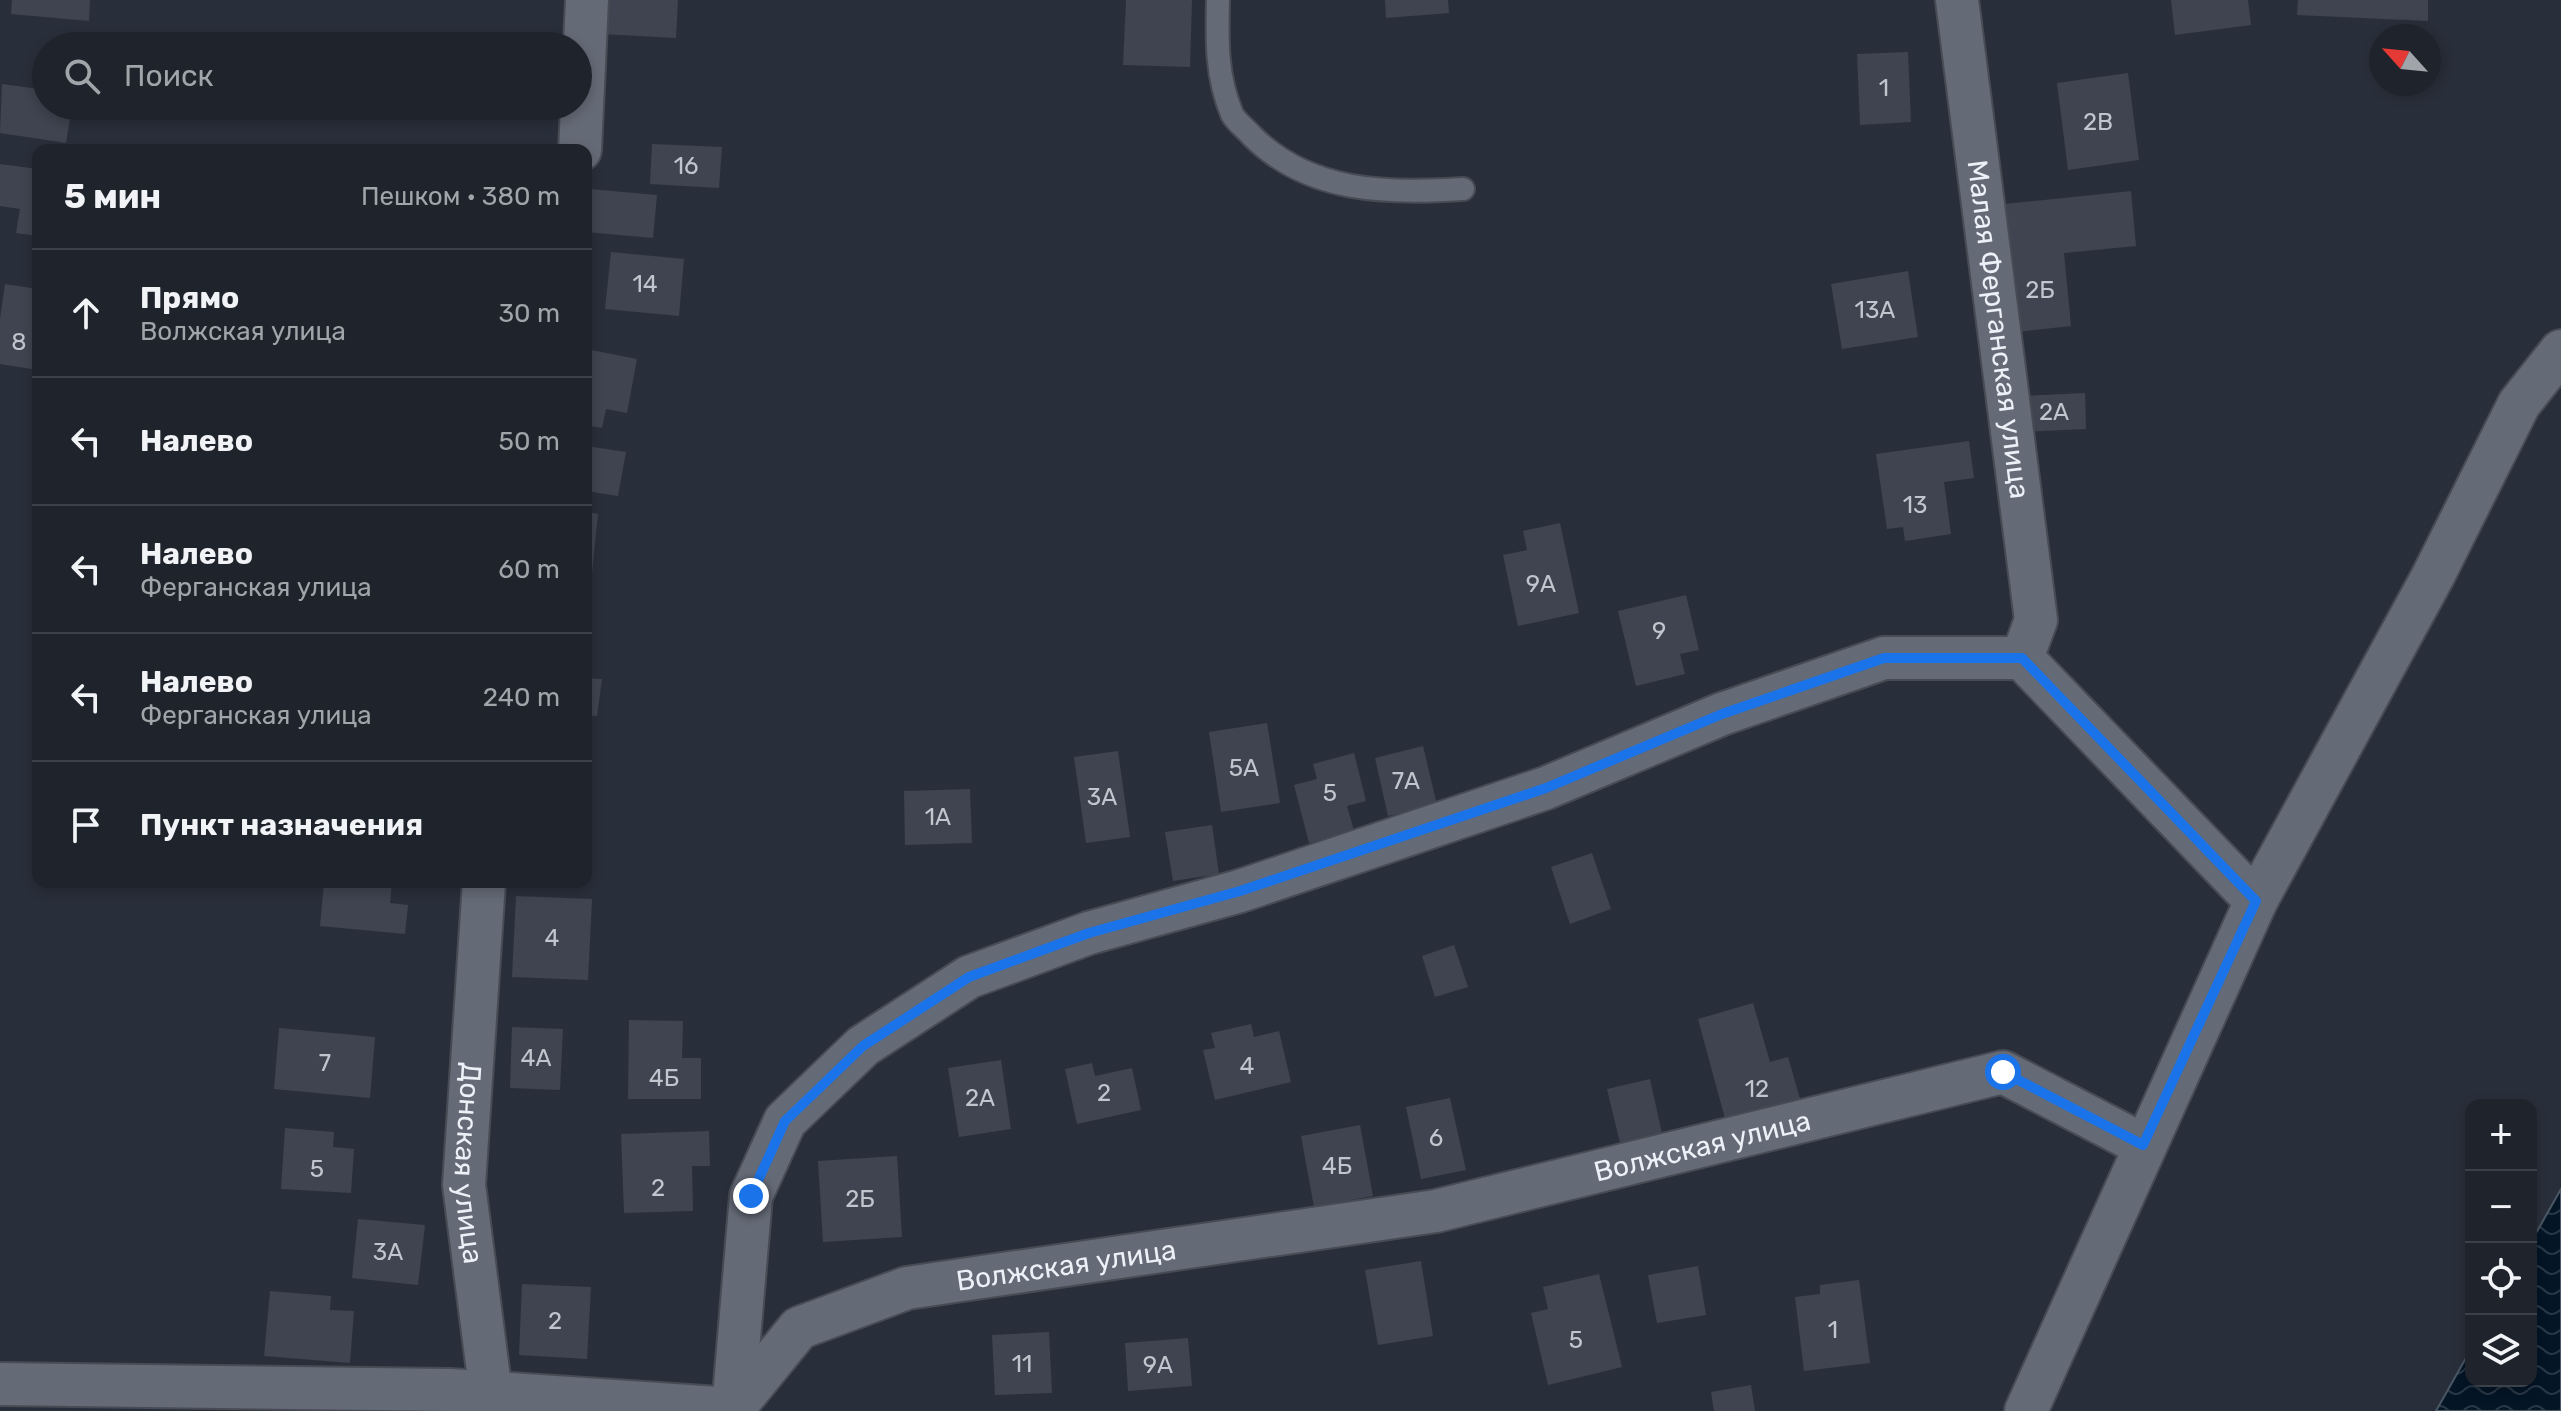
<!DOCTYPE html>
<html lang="ru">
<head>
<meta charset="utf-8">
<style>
  :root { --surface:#1f232c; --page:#2c2f38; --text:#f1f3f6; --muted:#a1a4a9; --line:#3c4048 }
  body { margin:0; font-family:Rubik,sans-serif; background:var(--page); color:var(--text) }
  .controls { position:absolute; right:24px; bottom:24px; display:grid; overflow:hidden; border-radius:16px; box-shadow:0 4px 12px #0003 }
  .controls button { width:72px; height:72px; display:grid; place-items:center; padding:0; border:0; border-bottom:2px solid var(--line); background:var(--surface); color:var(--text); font:40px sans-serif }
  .compass { position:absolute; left:2369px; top:24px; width:72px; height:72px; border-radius:50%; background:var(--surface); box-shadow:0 4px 12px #0003; rotate:297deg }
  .stop { position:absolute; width:24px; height:24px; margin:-18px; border:6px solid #1a73e8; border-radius:50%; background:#fff }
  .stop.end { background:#1a73e8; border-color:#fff; box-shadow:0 2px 8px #0008 }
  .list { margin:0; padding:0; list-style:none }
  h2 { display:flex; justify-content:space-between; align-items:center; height:104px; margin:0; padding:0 32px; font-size:34px }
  h2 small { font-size:26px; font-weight:400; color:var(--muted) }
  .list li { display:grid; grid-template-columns:52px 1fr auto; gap:24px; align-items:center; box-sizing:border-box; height:128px; padding:0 32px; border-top:2px solid var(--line) }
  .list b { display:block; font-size:30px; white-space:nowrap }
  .list p { margin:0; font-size:26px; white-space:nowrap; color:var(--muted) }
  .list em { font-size:26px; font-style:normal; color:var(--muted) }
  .icon { flex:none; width:44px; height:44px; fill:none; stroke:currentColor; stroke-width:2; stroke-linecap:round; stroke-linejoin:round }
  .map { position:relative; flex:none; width:2561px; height:1411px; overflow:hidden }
  .search { position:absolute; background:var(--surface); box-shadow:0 4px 12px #0003; left:32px; top:32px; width:560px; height:88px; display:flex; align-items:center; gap:20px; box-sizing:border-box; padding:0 28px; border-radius:44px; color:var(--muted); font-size:30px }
  .panel { position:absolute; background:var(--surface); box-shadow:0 4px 12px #0003; left:32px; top:144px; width:560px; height:744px; border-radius:16px }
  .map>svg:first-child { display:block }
</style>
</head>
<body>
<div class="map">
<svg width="2561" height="1411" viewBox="0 0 2561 1411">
  <defs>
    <pattern id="water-waves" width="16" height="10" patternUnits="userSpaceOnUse" patternTransform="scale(2)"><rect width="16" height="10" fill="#041526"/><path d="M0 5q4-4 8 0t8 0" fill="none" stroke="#293746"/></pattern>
  </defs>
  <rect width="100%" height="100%" fill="#292f3a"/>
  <!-- water -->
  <path fill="url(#water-waves)" stroke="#4a5765" stroke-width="2" d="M2561,1189v222h-125l35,-62v32h60v-139z"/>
  <!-- building -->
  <g fill="#3f4450">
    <path d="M12,0h78l-1,21 -78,-7z"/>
    <path d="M603,0h75l-2,38 -75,-4z"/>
    <path d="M1126,0h66l-2,67 -67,-2z"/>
    <path d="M1385,0h63l1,13 -63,5z"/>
    <path d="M2171,0h77l3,25 -76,10z"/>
    <path d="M2298,0h130v21l-131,-6z"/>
    <path d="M1908,52l3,70 -51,3 -3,-71z"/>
    <path d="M2128,73l11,87 -71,10 -11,-87z"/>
    <path d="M2,84l44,6v16h26l-6,37 -66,-10z"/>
    <path d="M652,144l70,3 -3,41 -69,-4z"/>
    <path d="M0,164l38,5v67l-22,-3 4,-24 -20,-3z"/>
    <path d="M590,189l67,6 -4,43 -67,-6z"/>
    <path d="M2131,191l5,55 -72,7 7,73 -54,6 -13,-128z"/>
    <path d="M611,252l73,7 -5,57 -74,-7z"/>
    <path d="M1908,271l10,66 -76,12 -11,-65z"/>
    <path d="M5,284l33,5v81l-38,-6v-45z"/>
    <path d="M586,349l51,10 -10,54 -21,-4 -4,19 -16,-3z"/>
    <path d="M2085,393l1,36 -63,3 -1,-36z"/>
    <path d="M1969,441l5,37 -30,4 7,52 -46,7 -2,-14 -16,2 -11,-75z"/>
    <path d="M586,446l40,6 -8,44 -32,-5z"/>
    <path d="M586,512l12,2 -6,59 -6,-1z"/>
    <path d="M1560,523l19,90 -61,13 -15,-71 24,-5 -4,-19z"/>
    <path d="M1686,595l13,55 -19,4 5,20 -49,12 -18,-75z"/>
    <path d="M586,678l16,1 -5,37 -11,-1z"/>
    <path d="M1267,723l13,80 -59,9 -12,-80z"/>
    <path d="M1423,746l14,59 -49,11 -13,-58z"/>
    <path d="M1118,751l12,86 -44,6 -12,-86z"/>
    <path d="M1354,753l12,48 -19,5 7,25 -45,12 -15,-58 23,-6 -4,-15z"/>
    <path d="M970,789l2,54 -67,2 -1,-54z"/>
    <path d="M586,817l5,1 -3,38h-2z"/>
    <path d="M1212,825l7,49 -46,7 -8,-49z"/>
    <path d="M1592,853l19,56 -41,15 -19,-57z"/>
    <path d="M324,882h68l-2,21 18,2 -3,29 -85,-8z"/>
    <path d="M516,896l76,3 -4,81 -76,-3z"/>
    <path d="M1454,945l14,42 -33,10 -13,-41z"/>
    <path d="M1753,1003l17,59 18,-5 17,59 -75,21 -32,-118z"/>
    <path d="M629,1020l54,1 -1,37h19v41h-73z"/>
    <path d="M1251,1024l3,13 25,-6 12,51 -76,18 -12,-50 12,-2 -4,-15z"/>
    <path d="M512,1027l51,2 -3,61 -50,-2z"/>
    <path d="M279,1028l96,9 -5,61 -96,-9z"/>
    <path d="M1001,1060l10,69 -52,8 -11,-69z"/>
    <path d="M1092,1063l3,13 37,-8 9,42 -64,14 -12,-55z"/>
    <path d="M1650,1079l13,59 -42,9 -14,-58z"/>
    <path d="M1450,1098l16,72 -45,9 -15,-72z"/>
    <path d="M1360,1125l13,71 -59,11 -13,-71z"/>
    <path d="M285,1128l49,4 -1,15 21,2 -3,44 -70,-4z"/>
    <path d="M709,1131l1,35h-18l1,45 -69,2 -3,-79z"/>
    <path d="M897,1156l5,81 -79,5 -5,-81z"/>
    <path d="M358,1219l67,6 -7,60 -66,-7z"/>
    <path d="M1421,1261l12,75 -55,9 -13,-75z"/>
    <path d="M1698,1266l8,49 -49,8 -9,-48z"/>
    <path d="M1599,1274l23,93 -74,18 -17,-72 17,-4 -5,-22z"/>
    <path d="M1859,1280l11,83 -66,8 -9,-74 25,-3v-9z"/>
    <path d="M522,1284l69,3 -4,72 -68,-4z"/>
    <path d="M270,1291l61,5 -1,14 24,1 -4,52 -86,-7z"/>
    <path d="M1049,1332l3,61 -57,2 -3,-60z"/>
    <path d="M1188,1338l4,48 -64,5 -3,-48z"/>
    <path d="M1751,1385l4,26h-41l-3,-19z"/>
  </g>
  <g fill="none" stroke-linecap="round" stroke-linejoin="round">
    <!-- service casing -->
    <g stroke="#464b54" stroke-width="26">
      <path id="service" d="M1218,0c-1,40 -2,76 14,114 4,8 14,15 20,22 57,57 136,58 211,53"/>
    </g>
    <!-- minor casing -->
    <g stroke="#464b54" stroke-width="46">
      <g id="minor">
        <path id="s1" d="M1957,0l79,620 -14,38"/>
        <path d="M580,150l7,-150"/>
        <path id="s2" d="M484,882l-20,303 27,209"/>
        <path id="s3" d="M0,1384l450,6 283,19 66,-81 108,-40 529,-77 567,-139 140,73"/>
        <path d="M733,1409l18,-213 34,-75 78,-75 106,-69 120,-44 151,-42 306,-103 176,-74 162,-56h138l234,243"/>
        <path d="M2026,1411l230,-510 177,-325 86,-172 42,-53"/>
      </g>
    </g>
    <!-- service -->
    <use href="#service" stroke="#646a76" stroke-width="22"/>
    <!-- minor -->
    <use href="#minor" stroke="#646a76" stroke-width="42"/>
  </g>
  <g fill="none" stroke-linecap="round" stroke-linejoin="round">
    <!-- route -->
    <path stroke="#1a73e8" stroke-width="10" d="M751,1196l34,-75 78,-75 106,-69 120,-44 151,-42 306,-103 176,-74 162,-56h138l234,243 -113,244 -140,-73"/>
  </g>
  <g text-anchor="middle" stroke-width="7" stroke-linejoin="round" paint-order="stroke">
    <!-- number labels -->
    <g font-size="24" fill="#c1c5cd">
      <text x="1884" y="96">1</text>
      <text x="2098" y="130">2В</text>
      <text x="686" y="174">16</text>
      <text x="645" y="292">14</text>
      <text x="2040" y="298">2Б</text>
      <text x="1875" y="318">13А</text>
      <text x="19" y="350">8</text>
      <text x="2054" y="420">2А</text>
      <text x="1915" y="513">13</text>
      <text x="1541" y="592">9А</text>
      <text x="1659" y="639">9</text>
      <text x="1244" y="776">5А</text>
      <text x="1406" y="789">7А</text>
      <text x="1330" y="801">5</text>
      <text x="1102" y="805">3А</text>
      <text x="938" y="825">1А</text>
      <text x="552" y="946">4</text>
      <text x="536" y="1066">4А</text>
      <text x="325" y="1071">7</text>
      <text x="1247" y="1074">4</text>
      <text x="664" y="1086">4Б</text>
      <text x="1757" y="1097">12</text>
      <text x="1104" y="1101">2</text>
      <text x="980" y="1106">2А</text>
      <text x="1436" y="1146">6</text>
      <text x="1337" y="1174">4Б</text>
      <text x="317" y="1177">5</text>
      <text x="658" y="1196">2</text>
      <text x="860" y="1207">2Б</text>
      <text x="388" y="1260">3А</text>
      <text x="555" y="1329">2</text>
      <text x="1833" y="1338">1</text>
      <text x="1576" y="1348">5</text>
      <text x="1022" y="1372">11</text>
      <text x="1158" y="1373">9А</text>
    </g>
    <!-- street labels -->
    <g font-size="28" fill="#ecf0f7" stroke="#15171c">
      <text dy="10" stroke="none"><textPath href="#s1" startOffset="332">Малая Ферганская улица</textPath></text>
      <text dy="10" stroke="none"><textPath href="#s3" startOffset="1762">Волжская улица</textPath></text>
      <text dy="10" stroke="none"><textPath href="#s2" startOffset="282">Донская улица</textPath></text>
      <text dy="10" stroke="none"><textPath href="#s3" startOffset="1114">Волжская улица</textPath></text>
    </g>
  </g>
</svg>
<div class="controls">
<button>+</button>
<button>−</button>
<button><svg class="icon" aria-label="locate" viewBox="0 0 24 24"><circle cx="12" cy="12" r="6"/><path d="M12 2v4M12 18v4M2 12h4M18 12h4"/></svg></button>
<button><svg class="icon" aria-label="layers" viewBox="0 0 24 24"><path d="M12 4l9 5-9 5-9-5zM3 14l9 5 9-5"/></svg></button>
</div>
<svg class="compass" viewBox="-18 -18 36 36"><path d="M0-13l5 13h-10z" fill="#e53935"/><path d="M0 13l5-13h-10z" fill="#a1a4a9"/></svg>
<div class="stop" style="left:2003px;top:1072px"></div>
<div class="stop end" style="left:751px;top:1196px"></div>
<div class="search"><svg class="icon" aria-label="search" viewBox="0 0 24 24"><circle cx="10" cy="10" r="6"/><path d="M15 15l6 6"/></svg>Поиск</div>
<section class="panel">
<h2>5 мин<small>Пешком · 380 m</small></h2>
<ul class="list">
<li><svg class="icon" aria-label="ahead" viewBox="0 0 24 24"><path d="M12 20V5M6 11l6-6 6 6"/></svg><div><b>Прямо</b><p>Волжская улица</p></div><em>30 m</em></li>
<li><svg class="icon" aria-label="left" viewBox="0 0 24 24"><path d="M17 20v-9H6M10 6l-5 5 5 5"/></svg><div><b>Налево</b></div><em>50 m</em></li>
<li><svg class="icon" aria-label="left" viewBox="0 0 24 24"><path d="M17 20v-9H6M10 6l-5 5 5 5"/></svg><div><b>Налево</b><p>Ферганская улица</p></div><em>60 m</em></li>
<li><svg class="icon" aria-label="left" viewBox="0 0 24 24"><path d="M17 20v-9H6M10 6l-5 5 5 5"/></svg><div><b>Налево</b><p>Ферганская улица</p></div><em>240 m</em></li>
<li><svg class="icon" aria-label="arrive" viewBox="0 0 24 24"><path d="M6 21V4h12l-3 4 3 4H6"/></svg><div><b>Пункт назначения</b></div></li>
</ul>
</section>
</div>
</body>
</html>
